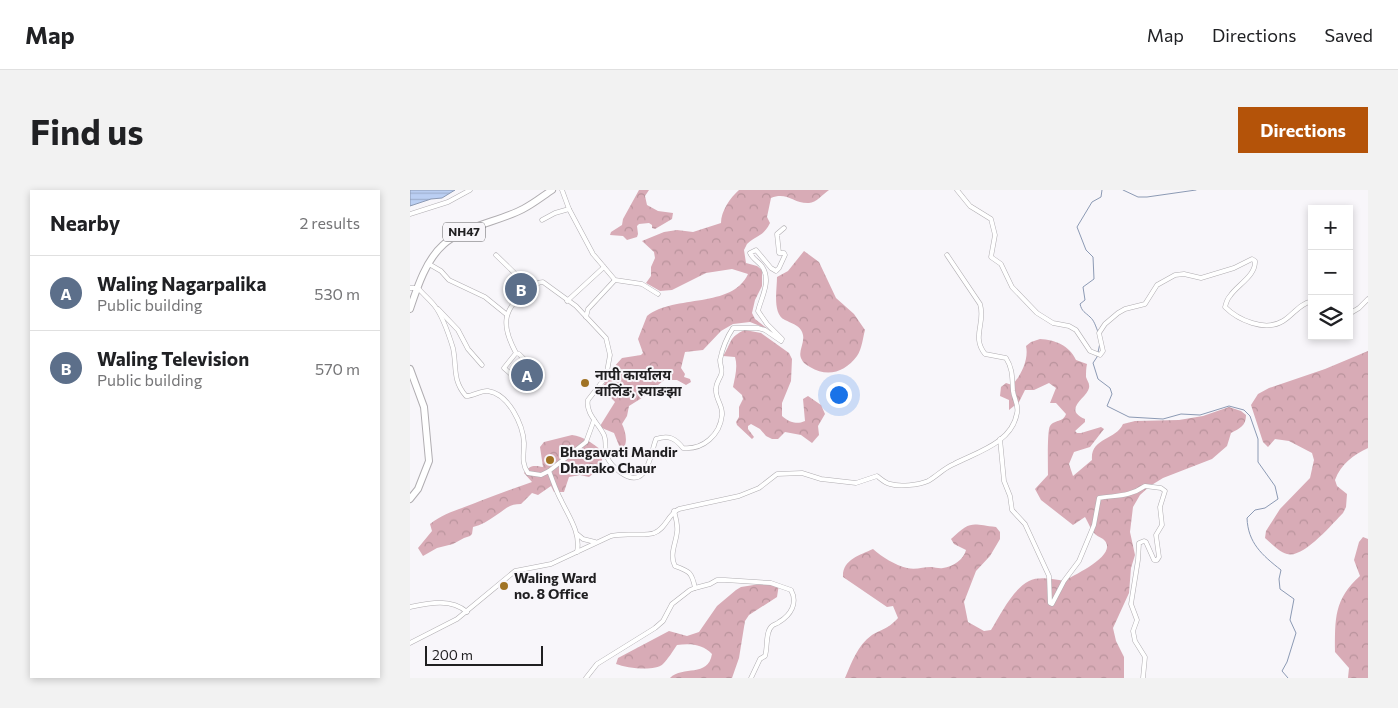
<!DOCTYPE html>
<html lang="en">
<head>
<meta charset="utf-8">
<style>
  :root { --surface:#fff; --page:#f2f2f2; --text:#202124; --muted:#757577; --line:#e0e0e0; --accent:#b45309 }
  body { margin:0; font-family:Commissioner,"Noto Sans Devanagari",sans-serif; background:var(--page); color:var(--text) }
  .controls { position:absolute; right:15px; top:15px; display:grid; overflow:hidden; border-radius:0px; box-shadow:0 2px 8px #0003 }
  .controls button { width:45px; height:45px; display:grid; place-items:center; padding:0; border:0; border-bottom:1px solid var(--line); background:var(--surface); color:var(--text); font:25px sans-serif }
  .scale { position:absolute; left:15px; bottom:12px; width:118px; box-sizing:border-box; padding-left:5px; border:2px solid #201f21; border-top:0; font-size:14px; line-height:18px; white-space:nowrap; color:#201f21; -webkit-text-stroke:4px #f8f6fa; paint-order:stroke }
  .you { position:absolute; left:428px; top:204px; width:18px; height:18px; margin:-12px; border:4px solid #fff; border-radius:50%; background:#1a73e8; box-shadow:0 0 0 8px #1a73e833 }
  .badge { display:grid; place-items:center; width:32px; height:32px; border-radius:50%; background:var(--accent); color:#fff; font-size:16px; font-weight:700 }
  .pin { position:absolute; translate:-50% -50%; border:2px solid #fff; box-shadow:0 1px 5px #0006 }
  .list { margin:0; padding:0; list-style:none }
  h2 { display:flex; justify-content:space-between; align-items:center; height:65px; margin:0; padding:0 20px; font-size:21px }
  h2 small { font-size:16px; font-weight:400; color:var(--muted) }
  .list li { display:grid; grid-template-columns:32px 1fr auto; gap:15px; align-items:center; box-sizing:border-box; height:75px; padding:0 20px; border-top:1px solid var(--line) }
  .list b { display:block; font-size:19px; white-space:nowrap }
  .list p { margin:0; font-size:16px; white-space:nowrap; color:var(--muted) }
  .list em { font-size:16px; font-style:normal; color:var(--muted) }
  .icon { flex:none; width:28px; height:28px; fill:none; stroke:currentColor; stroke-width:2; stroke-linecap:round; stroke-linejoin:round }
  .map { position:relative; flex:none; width:958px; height:488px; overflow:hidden; border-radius:0px }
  header { display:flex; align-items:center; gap:30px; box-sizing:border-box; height:70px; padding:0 25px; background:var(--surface); border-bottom:1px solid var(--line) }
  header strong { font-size:24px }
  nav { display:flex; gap:28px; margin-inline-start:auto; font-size:18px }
  .intro { display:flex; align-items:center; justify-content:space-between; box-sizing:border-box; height:120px; padding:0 30px }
  h1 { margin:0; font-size:35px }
  .button { padding:12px 22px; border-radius:0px; background:var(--accent); color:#fff; font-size:18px; font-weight:700 }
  main { display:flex; gap:30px; padding:0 30px }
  aside { flex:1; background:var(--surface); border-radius:0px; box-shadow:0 2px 8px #0003 }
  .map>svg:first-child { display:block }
</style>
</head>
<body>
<header>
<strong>Map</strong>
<nav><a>Map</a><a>Directions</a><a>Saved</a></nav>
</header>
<div class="intro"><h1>Find us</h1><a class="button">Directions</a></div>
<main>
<aside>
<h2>Nearby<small>2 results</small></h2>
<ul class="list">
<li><span class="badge" style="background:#5c6f8a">A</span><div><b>Waling Nagarpalika</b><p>Public building</p></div><em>530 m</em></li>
<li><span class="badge" style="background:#5c6f8a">B</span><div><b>Waling Television</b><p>Public building</p></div><em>570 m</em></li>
</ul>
</aside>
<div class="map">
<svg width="958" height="488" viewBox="0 0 958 488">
  <defs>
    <pattern id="forest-crowns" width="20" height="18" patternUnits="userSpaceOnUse" patternTransform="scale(1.25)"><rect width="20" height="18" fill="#d8abb6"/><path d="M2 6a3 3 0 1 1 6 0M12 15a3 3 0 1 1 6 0" fill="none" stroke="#b9939c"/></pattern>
    <pattern id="water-rules" width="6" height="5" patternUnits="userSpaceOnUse" patternTransform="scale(1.25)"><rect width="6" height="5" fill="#bbcff3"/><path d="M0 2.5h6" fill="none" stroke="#a0b1d0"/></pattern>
  </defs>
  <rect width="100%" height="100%" fill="#f8f6fa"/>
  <!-- forest -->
  <g fill="url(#forest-crowns)">
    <path d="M229,0h10l-4,6 2,9 11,6 15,2 -1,6 -17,10 -3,-1v-3l-3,-2 -10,1 -2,2 1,8 -1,3 -10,3 -4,-4 -13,-1 1,-3 11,-7 1,-6z"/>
    <path d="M329,0h90c-6,4 -13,13 -20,13 -15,1 -22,-12 -38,-5l-4,19 3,6c-7,14 -13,12 -23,21l-3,6 2,13 11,3 5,4v16l-7,14 -3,13 3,6 13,10 -18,-7 -17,2 -12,7 -18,19 -18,2 -4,16 4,6 -1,3 6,2 1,3 -5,3 -9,-5h-13l-19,16 -16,10 -2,10 -5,8c3,6 6,17 2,23l-4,1 -6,-15 -12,-5 -2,-2 15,-24 -13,-14 11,-20 9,-10 19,-3 2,-2 -5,-14 9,-23c28,-22 85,-7 101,-42l-16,-5 -26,4 -34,17 -12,1 -14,-8 5,-7v-9l4,-9 -1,-6 -12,-11 22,-9 13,-2 16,2 28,-9c0,-12 9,-25 18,-33z"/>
    <path d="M394,61l15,11 17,36 18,16 11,16c-2,7 -3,19 -8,26 -12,16 -29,22 -47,11 -3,-2 -7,-4 -8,-7 -6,-9 6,-19 -1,-30 -3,-5 -10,-7 -16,-10 -13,-6 -8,-30 -8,-43l11,-6z"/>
    <path d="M335,140l16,3 28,20 3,6 -1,22 -9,22v13c7,6 14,9 23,5l-2,-22 5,-3 13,9 4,9 -7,12 1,9 -7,8 -11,-8 -16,-3 -7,7h-6l-6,-3 -6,-7 -9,-5 -3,2v3l6,8 -2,2 -15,-14 -1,-3 3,-5v-10l4,-8 -1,-4 -9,-8c2,-10 5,-20 2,-30l-12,-1c9,-13 5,-19 22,-26z"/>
    <path d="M630,149c15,1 29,6 36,21l11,4c-1,4 -1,9 -1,13 1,4 4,6 3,11 -2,10 -27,21 -4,31v3l-10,9 2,2h4l20,-6 3,2 -14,18 -16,5 -5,12 4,12 19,-16c-2,-22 24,-20 31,-36l12,-3 44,-1 24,-4 26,-9 12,4 5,4c0,11 -6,13 -15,18l-4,13 -15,13 -49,19 -13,8 -10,9 -7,12 -3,25 5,23 -4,13 -2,25 -16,35 3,13 8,16v21h-279c7,-16 12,-32 27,-43 12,-7 16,-6 26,-17l-5,-12 -6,1 -44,-30c-1,-17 17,-22 30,-28 9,8 22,16 34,19 9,2 16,-1 24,-1 4,0 8,2 12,1 10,-1 21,-9 23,-18l-12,-6 -3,-5c20,-19 20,-15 45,-12l4,5v7l-10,17 -14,15 -12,31 4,20 16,9 7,-1c10,-16 21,-40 38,-49 9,-5 25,-2 35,0 10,-6 53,-25 41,-40 -2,-3 -7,-4 -10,-7 -4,-4 -7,-12 -10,-17l-12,8 -32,-25 -6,-11 13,-14c0,-9 -1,-44 2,-49 5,-7 13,-3 16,-12l-10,-11h-6l6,-15 -7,-5 -15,7h-9l-6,12 -10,8v-10l-9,-4 1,-9 5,-4 6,2c9,-9 17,-26 14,-39l5,-4z"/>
    <path d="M958,161v97c-15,7 -27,16 -33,32l2,6 10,8 -1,13 -3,6c-11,11 -40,46 -56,41 -8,-2 -16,-11 -22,-16l1,-7 14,-22 30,-31 4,-18 -2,-7 -23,-12 -14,-2 -7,8 -5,-5 -12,-37 7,-11 11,-6 56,-19z"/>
    <path d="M162,245c11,1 22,9 30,16 1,16 -1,17 -13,26l-9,-2 -11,2 -5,15h-10l-3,-6 -13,9 -6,-2 -11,11c-13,0 -16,6 -26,12 -7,5 -14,9 -22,11l-1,7 -2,2 -6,2 -11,6 -16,4 -14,8 -5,-8 14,-17 -2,-7c17,-13 32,-15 50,-23 18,-7 35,-13 52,-19l-8,-9c6,-8 10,-8 19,-6l-3,-20 4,-5z"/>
    <path d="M953,347l5,2v139h-20l1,-10 -14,-16c0,-33 -1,-53 25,-76l-6,-16 5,-18z"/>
    <path d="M350,394h19l-2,13 -28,18 -4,6 -6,37 -7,20h-62c13,-13 38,0 42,-24 -9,-10 -22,-11 -35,-9 -4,6 -9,14 -14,19 -9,8 -36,4 -47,0l2,-6 51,-27 18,5 12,-4 18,-26 19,-16 5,-3z"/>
  </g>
  <!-- water -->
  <path fill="url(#water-rules)" stroke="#8c9ab4" d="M0,0h45l-13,8 -11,1 -21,7z"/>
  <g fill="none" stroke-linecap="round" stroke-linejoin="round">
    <!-- stream -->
    <g stroke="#8c9ab4" stroke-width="1">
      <path d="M713,0l15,7h9l49,-7"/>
      <path d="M688,142c-2,-5 -4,-12 -8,-15 -5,-5 -8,-5 -10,-13l5,-4 -2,-13 11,-8 -1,-22 -7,-7 -9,-23 15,-25 9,-5 1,-7"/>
      <path d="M690,153l-3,14 -4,6 5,16 12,9 2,6 -5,12 22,11 34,2 18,-5 19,1 29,-9 15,4 6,6 8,23v23l17,24 3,13 -13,9 -10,2 -8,8c1,25 15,37 34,52l-2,9 1,10 14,10 -4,21 6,13 -9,29 -5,9 6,7"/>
    </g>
    <!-- minor casing -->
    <g stroke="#b0adb1" stroke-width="5">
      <g id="minor">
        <path d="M152,0l7,19 24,45 22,26 27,4 16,10"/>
        <path d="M547,0l13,16 21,13 4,16 -4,22 10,7 11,23 25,26 16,10 16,3 7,4 14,21 10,4 3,-4 -4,-18 6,-9 13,-11 7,-4 20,-5 12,-19 18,-10 9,-1 17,4 33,-10 18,-9 3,2c1,15 -18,24 -25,35 -3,3 -4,7 -5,11 13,13 40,25 58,14 10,-6 16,-17 29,-20"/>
        <path d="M0,24l38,-12 22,-12"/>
        <path d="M132,30l13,-7 14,-4"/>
        <path d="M86,65l34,33"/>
        <path d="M19,74l12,7 8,9 36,17 21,17"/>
        <path d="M0,98h8c5,6 11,11 16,17 9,11 15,30 19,43 4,19 -1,32 13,48 8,0 15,-6 22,-5 21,3 35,34 36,52 0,12 -3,20 4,30l13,2 8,-4 37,-29 8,-22"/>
        <path d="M157,111l37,-34"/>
        <path d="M28,119l20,21 10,19 14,16"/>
        <path d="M939,124l10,-6 9,-9"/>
        <path d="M176,127l2,-8 27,-29"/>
        <path d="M106,163l-12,15 8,7 14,-14 -7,-7 -3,-1c-14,-26 -15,-42 10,-62 5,-4 10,-9 17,-9l33,24 30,32 4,17 -4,22 -18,23c-3,13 11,24 16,35 3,7 0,15 3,22 4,9 20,24 31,20 11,-4 14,-28 18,-38 13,-4 19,-1 27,9 20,2 37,-13 39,-33 1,-10 -7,-16 -6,-26 0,-6 3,-9 5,-14 2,-5 -1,-10 -1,-15 2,-10 7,-23 13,-32h25l7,2 16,11 1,-2 -15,-15 -9,-13c3,-13 13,-29 5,-43 -3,-6 -10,-8 -13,-15l6,-3 15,18 5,3 3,-3 6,-13 -1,-2h-5l-2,-19 7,-6"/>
        <path d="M590,249l4,42 6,15 2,14 13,14 24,52 1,27 2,1 12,-23 15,-20 15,-36 5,-27c18,-3 30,-1 46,-12l16,2 4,3 -5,16 2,18 -6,10 3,22 -2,3h-3l-8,-18 -2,-1 -5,2 -1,17 -7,44 6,16 -4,11 2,10 10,16 -2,21"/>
        <path d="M139,281c4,10 7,20 12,29 8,17 20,33 16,52"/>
        <path d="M167,344l6,5 12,3"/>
        <path d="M285,398l15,-4 7,-4h8l46,3 20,7c7,13 0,25 -12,32 -2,2 -5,2 -7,4 -7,6 -4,21 -7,30l-5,3 -9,19"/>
        <path d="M0,417c19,-4 41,-9 57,5"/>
        <path d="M0,453l47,-24 58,-48 36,-7 60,-28c14,-4 33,1 43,-3 12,-4 14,-19 25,-24l60,-13 20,-8 18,-14 25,-1 19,6 35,4 21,-7c4,3 8,7 13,8 10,3 29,1 38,-3 9,-5 16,-13 26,-17 23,-12 58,-21 63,-51 2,-8 -3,-14 -4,-22 -1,-13 0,-22 -7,-33l-21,-4c-14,-18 1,-31 -5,-50l-33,-49"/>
        <path d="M176,488l11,-14 58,-36 8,-7 9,-17 18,-14 5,-2c-3,-16 -6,-17 -20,-22 -6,-11 1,-23 2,-34 1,-7 -1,-14 -3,-21"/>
      </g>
    </g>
    <!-- trunk casing -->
    <g stroke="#b0adb1" stroke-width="8">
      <g id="trunk">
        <path d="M0,119c7,-21 16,-49 33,-64 18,-18 58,-24 80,-36 10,-5 20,-13 29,-19"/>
        <path d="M0,179l14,38 5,54 -11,28 -8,10"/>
      </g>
    </g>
    <!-- minor -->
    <use href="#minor" stroke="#fff" stroke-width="4"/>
    <!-- trunk -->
    <use href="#trunk" stroke="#fff" stroke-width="6"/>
  </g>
  <!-- markers -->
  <g fill="#a07325" stroke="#f8f6fa" stroke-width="2">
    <circle cx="175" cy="193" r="5"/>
    <circle cx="140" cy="270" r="5"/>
    <circle cx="94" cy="396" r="5"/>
  </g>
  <g text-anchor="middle" stroke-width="4" stroke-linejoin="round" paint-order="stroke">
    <!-- shield labels -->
    <rect fill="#f8f6fa" stroke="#616062" stroke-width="1" x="33" y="32.5" width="42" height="19" rx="4"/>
    <g font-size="12" font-weight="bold" fill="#201f21">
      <text x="54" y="46">NH47</text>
    </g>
    <!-- poi labels -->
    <g font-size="14" font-weight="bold" fill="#201f21" stroke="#f8f6fa" text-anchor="start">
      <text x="185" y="190">नापी कार्यालय<tspan x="185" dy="16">वालिंङ, स्याङझा</tspan></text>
      <text x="150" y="267">Bhagawati Mandir<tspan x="150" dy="16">Dharako Chaur</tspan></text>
      <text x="104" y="393">Waling Ward<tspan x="104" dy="16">no. 8 Office</tspan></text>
    </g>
  </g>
</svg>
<div class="controls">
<button>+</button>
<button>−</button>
<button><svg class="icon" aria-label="layers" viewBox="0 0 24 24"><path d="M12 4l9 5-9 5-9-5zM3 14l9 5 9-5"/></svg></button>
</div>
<div class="scale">200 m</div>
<div class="you"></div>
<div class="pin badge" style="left:117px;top:185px;background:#5c6f8a">A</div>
<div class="pin badge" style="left:111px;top:99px;background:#5c6f8a">B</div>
</div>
</main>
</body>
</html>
